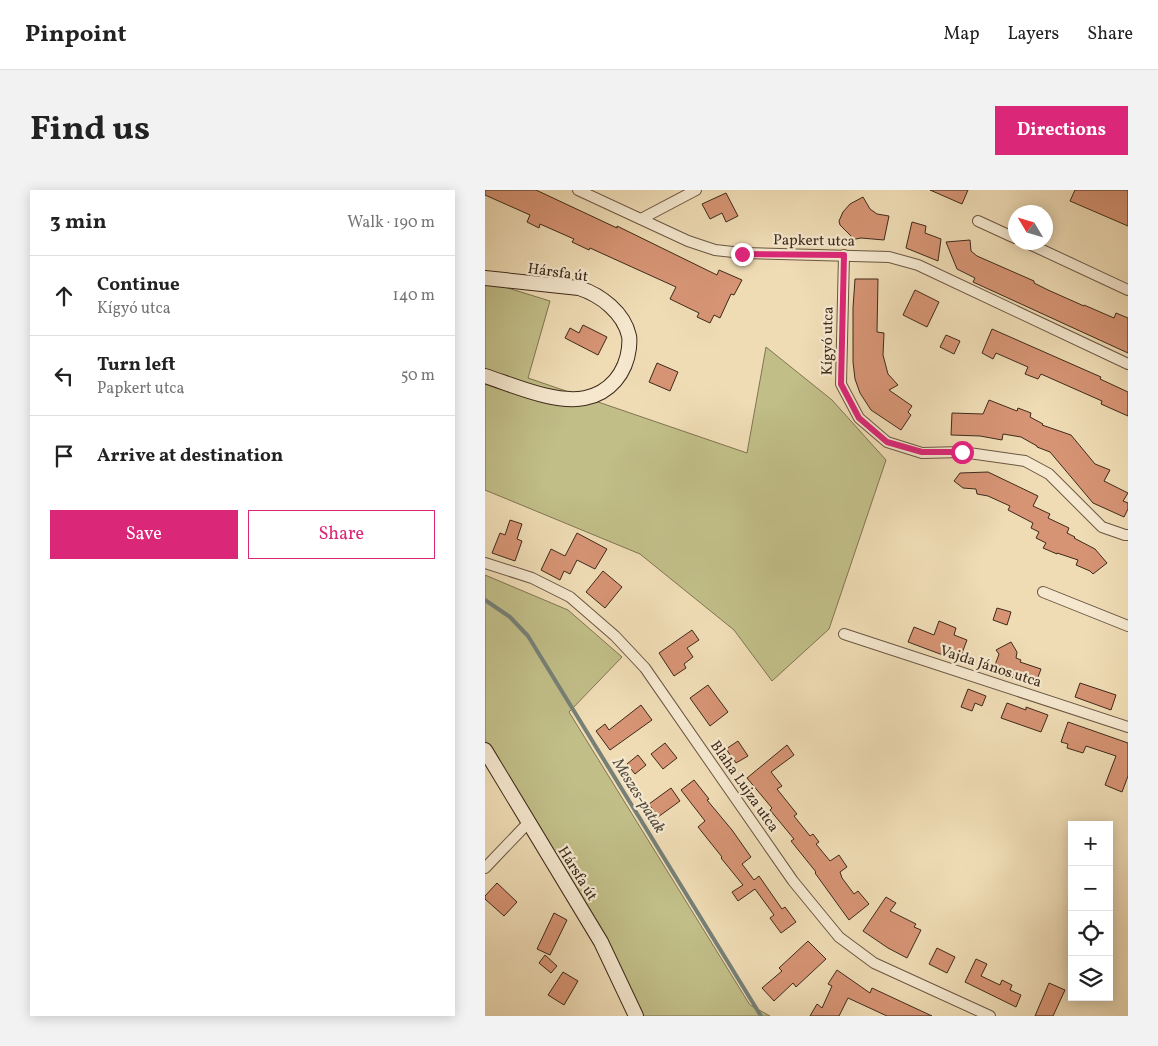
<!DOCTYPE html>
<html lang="en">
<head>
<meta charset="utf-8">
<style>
  :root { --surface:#fff; --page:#f2f2f2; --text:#222; --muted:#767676; --line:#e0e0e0; --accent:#db2777 }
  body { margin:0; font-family:Vollkorn,serif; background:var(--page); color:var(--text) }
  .controls { position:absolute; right:15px; bottom:15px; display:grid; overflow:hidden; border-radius:0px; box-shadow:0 2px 12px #0003 }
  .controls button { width:45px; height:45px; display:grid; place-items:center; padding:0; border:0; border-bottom:1px solid var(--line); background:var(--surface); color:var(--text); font:25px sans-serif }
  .compass { position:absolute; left:523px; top:15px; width:45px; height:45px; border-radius:50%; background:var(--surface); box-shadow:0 2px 12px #0003; rotate:308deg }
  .stop { position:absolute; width:15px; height:15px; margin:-11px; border:4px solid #db2777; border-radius:50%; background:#fff }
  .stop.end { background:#db2777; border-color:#fff; box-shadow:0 1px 5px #0008 }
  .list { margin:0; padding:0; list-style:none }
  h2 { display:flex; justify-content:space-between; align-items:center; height:65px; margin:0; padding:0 20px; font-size:21px }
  h2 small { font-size:16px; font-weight:400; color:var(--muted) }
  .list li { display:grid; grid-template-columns:32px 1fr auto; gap:15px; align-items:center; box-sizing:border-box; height:80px; padding:0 20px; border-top:1px solid var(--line) }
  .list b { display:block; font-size:19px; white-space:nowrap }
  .list p { margin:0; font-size:16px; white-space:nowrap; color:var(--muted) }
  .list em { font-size:16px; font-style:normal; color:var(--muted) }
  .actions { display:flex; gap:10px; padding:15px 20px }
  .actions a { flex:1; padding:11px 0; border:1px solid var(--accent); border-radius:0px; text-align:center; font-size:18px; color:var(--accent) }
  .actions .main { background:var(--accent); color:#fff }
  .icon { flex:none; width:28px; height:28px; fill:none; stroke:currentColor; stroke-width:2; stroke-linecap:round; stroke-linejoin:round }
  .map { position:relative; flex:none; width:643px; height:826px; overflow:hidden; border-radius:0px }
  header { display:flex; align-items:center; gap:30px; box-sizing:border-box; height:70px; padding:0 25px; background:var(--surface); border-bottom:1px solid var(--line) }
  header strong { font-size:24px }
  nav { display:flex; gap:28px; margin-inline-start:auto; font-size:18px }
  .intro { display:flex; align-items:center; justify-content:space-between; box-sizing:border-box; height:120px; padding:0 30px }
  h1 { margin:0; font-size:35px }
  .button { padding:12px 22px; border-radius:0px; background:var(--accent); color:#fff; font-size:18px; font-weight:700 }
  main { display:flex; gap:30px; padding:0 30px }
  aside { flex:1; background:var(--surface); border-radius:0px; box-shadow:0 2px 12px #0003 }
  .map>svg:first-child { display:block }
</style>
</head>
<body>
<header>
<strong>Pinpoint</strong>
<nav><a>Map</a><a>Layers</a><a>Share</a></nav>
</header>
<div class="intro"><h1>Find us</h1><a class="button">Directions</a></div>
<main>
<aside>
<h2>3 min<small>Walk · 190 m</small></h2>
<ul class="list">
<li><svg class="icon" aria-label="ahead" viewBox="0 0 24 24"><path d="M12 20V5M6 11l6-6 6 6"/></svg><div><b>Continue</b><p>Kígyó utca</p></div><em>140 m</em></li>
<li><svg class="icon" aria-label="left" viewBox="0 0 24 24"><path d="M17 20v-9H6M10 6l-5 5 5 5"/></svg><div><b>Turn left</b><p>Papkert utca</p></div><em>50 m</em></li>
<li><svg class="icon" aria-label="arrive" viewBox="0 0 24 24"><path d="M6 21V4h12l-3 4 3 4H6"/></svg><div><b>Arrive at destination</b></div></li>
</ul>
<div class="actions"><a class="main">Save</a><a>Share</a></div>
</aside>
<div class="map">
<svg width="643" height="826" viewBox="0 0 643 826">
  <rect width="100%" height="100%" fill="#efdcb5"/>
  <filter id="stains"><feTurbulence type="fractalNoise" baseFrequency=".004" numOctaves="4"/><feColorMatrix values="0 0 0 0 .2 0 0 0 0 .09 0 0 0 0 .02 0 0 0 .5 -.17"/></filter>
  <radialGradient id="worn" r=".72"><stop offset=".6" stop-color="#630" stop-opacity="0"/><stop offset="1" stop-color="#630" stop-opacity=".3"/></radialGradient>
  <!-- green -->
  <g fill="#c1be88" stroke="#807452">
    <path d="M0,91l65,20 -22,77 219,75 19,-106 66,53 54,60 -57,169 -57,52 -38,-51 -94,-76 -155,-64z"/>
    <path d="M0,385l83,35 54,47 -53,55 181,293 20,11h-132l-153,-276z"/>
  </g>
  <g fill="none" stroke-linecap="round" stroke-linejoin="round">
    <!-- stream -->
    <path stroke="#768077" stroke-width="4" d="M0,410l25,17 18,19 233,380"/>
  </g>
  <!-- building -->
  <g fill="#d69474" stroke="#3e2a1b">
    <path d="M0,0h51l81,38v-2l100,49 2,-5 23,10 -8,15 -3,-1 -11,24 -6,-3 -4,8 -13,-6 2,-4 -29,-14 6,-12 -86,-39 -1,2 -17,-8 2,-3 -34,-15 -1,4 -12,-6 3,-7 -45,-20z"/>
    <path d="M445,0h38l-6,14z"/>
    <path d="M590,0h53v36l-58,-25z"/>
    <path d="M241,3l12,23 -12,6 -4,-9 -12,6 -8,-15z"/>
    <path d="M378,7l7,12 7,5 12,2 -5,24 -23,-2 -10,2v-4l-11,-11 -1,-4 4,-9 7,-8z"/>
    <path d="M427,32l14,4 -1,7 16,6 -3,22 -32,-13z"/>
    <path d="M485,50l1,11 6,5 57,25v2l14,7 36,16v-1l30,13 2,-5 12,5v35l-155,-71 2,-4 -18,-9 -11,-27z"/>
    <path d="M370,89h23l-1,53 7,1 -1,22 5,19 10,11 -9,5 23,16 -4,6 3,3 -10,15 -30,-20 -11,-17 -5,-14 -2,-17v-54z"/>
    <path d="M430,100l24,12 -12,25 -24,-12z"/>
    <path d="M98,135l24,12 -9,18 -33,-17 5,-10 9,5z"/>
    <path d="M507,139l109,48 -1,2 28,13v24l-27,-12 1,-3 -61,-27 -3,5 -13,-5 3,-7 -32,-14 -3,6 -11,-6z"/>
    <path d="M461,145l14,6 -6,13 -14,-7z"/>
    <path d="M172,173l21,9 -8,19 -21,-9z"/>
    <path d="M504,210l28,11 1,-3 13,5 -1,4 13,7 -1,1 29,10 24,29 15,6 -6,11 24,12 -5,8 5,2v6l-4,8 -31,-14 -43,-51 -13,-5v-1l-16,-9 -18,-3 -1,6 -22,-4 -29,-1 1,-22 31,1z"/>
    <path d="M503,282l50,24 -5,10 17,8 -2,4 21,10 -2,5 8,4 -1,1 21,11 12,14 -14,11 -3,-3 -14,-6 2,-5 -21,-7v1l-14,-6 3,-5 -10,-5 3,-6 -8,-4 2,-5 -25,-13 2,-4 -22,-10 -11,-2 -1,-5 -13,-1 -9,-7 6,-8z"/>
    <path d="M25,330l12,4 -5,15 5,2 -7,20 -23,-8 8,-20 5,2z"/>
    <path d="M92,343l30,16 -12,20 -18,-9 -7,14 -6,-3 -4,9 -19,-10 10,-21 14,7z"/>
    <path d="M118,381l19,16 -17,21 -19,-16z"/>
    <path d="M512,418l14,4 -4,13 -14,-5z"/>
    <path d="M454,431l17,7 -2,7 13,5 -8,21 -51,-19 6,-15 20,8z"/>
    <path d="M207,440l7,10 -12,8 6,9 -9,7 2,4 -12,8 -15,-23z"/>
    <path d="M526,452l6,10 -1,6 5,2 -1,2 21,7 -6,16 -42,-14 6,-17 -3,-4z"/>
    <path d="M595,493l36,12 -5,15 -36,-13z"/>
    <path d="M223,495l20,27 -18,14 -20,-28z"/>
    <path d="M483,499l18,7 -4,10 -7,-3 -3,8 -11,-4z"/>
    <path d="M522,513l19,7v-3l22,8 -7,17 -40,-14z"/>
    <path d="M156,515l11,15 -42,30 -14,-19 9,-7 4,6z"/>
    <path d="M583,532l60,21v33l-6,16 -17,-7 11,-29 -30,-10 -3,7 -16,-5 1,-4 -7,-2z"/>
    <path d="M253,551l10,15 -12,7 -10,-14z"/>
    <path d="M180,553l12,15 -14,11 -12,-15z"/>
    <path d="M302,555l7,10 -23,17 11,14 -5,3 20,25 -3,2 16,20 3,-2 6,8 -3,2 14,17 9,-6 8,12 -7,5 2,6 12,16 4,-3 11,13 -20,16 -34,-47 1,-1 -25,-31 3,-2 -24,-29 2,-2 -25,-30z"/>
    <path d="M153,565l8,10 -11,9 -8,-10z"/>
    <path d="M209,590l15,19 -2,1 25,30 19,27 -9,7 12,16 5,-4 23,33 3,-2 11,15 -15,11 -11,-15 4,-3 -19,-26 -17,12 -6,-9 11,-7 -22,-27 1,-1 -24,-30 7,-6 -24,-31z"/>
    <path d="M186,598l9,13 -22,16 -9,-13z"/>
    <path d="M12,693l20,19 -13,14 -19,-17v-3z"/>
    <path d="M401,707l10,6 -6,8 26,13 -2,3 7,3 -14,28 -19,-10 -25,-17z"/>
    <path d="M69,723l13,7 -17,35 -13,-6z"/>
    <path d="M323,751l18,18 -30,28 -3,-4 -19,18 -12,-13 20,-17 -3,-3z"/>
    <path d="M452,758l18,9 -8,16 -18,-9z"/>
    <path d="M60,765l12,11 -6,7 -12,-10z"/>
    <path d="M491,769l11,5 -6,12 19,9 2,-5 10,5 -2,5 11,5 -5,12 -51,-25z"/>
    <path d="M352,780l33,23 2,-5 60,28h-45l-39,-18 -9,18h-29l7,-12 5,4 10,-22 -4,-2z"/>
    <path d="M78,782l15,9 -14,24 -16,-10z"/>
    <path d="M564,793l16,7 -12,26h-18z"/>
  </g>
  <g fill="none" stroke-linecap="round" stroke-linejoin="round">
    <!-- street casing -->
    <g stroke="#6a5642" stroke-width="12">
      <g id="street">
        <path d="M93,0l110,51 27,9 27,3 147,4 29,8 210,99"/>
        <path d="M156,29l55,-29"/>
        <path d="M493,31l37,17"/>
        <path d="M540,52l103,48"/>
        <path d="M359,65l-3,129 18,34 28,24 35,11 40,-1 63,9 24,13 53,53 23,8h3"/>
        <path d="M0,373l47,15 38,19 45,39 30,32 148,213 46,56 35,26 116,53"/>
        <path d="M558,402l85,34"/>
        <path d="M359,444l284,93"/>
        <path d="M0,678l43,-45"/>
      </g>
    </g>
    <!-- secondary casing -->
    <g stroke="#3e2a1b" stroke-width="16">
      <g id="secondary">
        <path d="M0,88l94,10c22,7 45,25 50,48 1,4 0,8 0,12 -3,25 -19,45 -44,50 -30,6 -72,-13 -100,-22"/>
        <path d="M0,560l116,192 35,74"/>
      </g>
    </g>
    <!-- street -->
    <use href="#street" stroke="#f5e8cf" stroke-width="10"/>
    <!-- secondary -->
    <use href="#secondary" stroke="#f5e8cf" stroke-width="14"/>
  </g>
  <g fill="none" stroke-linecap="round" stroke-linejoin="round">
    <!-- route -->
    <path stroke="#db2777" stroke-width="6" d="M257,64l102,1 -3,129 18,34 28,24 35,10h40"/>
  </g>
  <g text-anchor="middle" stroke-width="4.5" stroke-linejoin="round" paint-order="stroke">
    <!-- street labels -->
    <g font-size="15" fill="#3e2a1b" stroke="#f5e8cf">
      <text transform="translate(329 50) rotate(1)" y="5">Papkert utca</text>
      <text transform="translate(73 82) rotate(8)" y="5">Hársfa út</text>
      <text transform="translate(342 151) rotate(-89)" y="5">Kígyó utca</text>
      <text transform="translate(506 476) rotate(18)" y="5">Vajda János utca</text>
      <text transform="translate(260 596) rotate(55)" y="5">Blaha Lujza utca</text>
      <text transform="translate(93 683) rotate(58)" y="5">Hársfa út</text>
    </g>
    <!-- water labels -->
    <g font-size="16" font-style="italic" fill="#564e42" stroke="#f5e8cf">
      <text transform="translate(155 605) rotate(58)" y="6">Meszes-patak</text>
    </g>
  </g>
  <rect width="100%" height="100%" filter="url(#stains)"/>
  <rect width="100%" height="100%" fill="url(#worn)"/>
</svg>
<div class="controls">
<button>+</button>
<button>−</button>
<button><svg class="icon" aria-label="locate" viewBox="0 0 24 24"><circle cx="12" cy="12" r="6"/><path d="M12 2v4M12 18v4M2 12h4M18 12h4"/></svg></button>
<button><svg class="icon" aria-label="layers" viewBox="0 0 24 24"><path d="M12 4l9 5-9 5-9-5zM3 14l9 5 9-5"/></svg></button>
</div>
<svg class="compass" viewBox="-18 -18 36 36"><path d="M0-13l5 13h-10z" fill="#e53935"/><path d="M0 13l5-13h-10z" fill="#767676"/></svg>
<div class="stop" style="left:477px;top:262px"></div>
<div class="stop end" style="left:257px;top:64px"></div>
</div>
</main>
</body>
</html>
